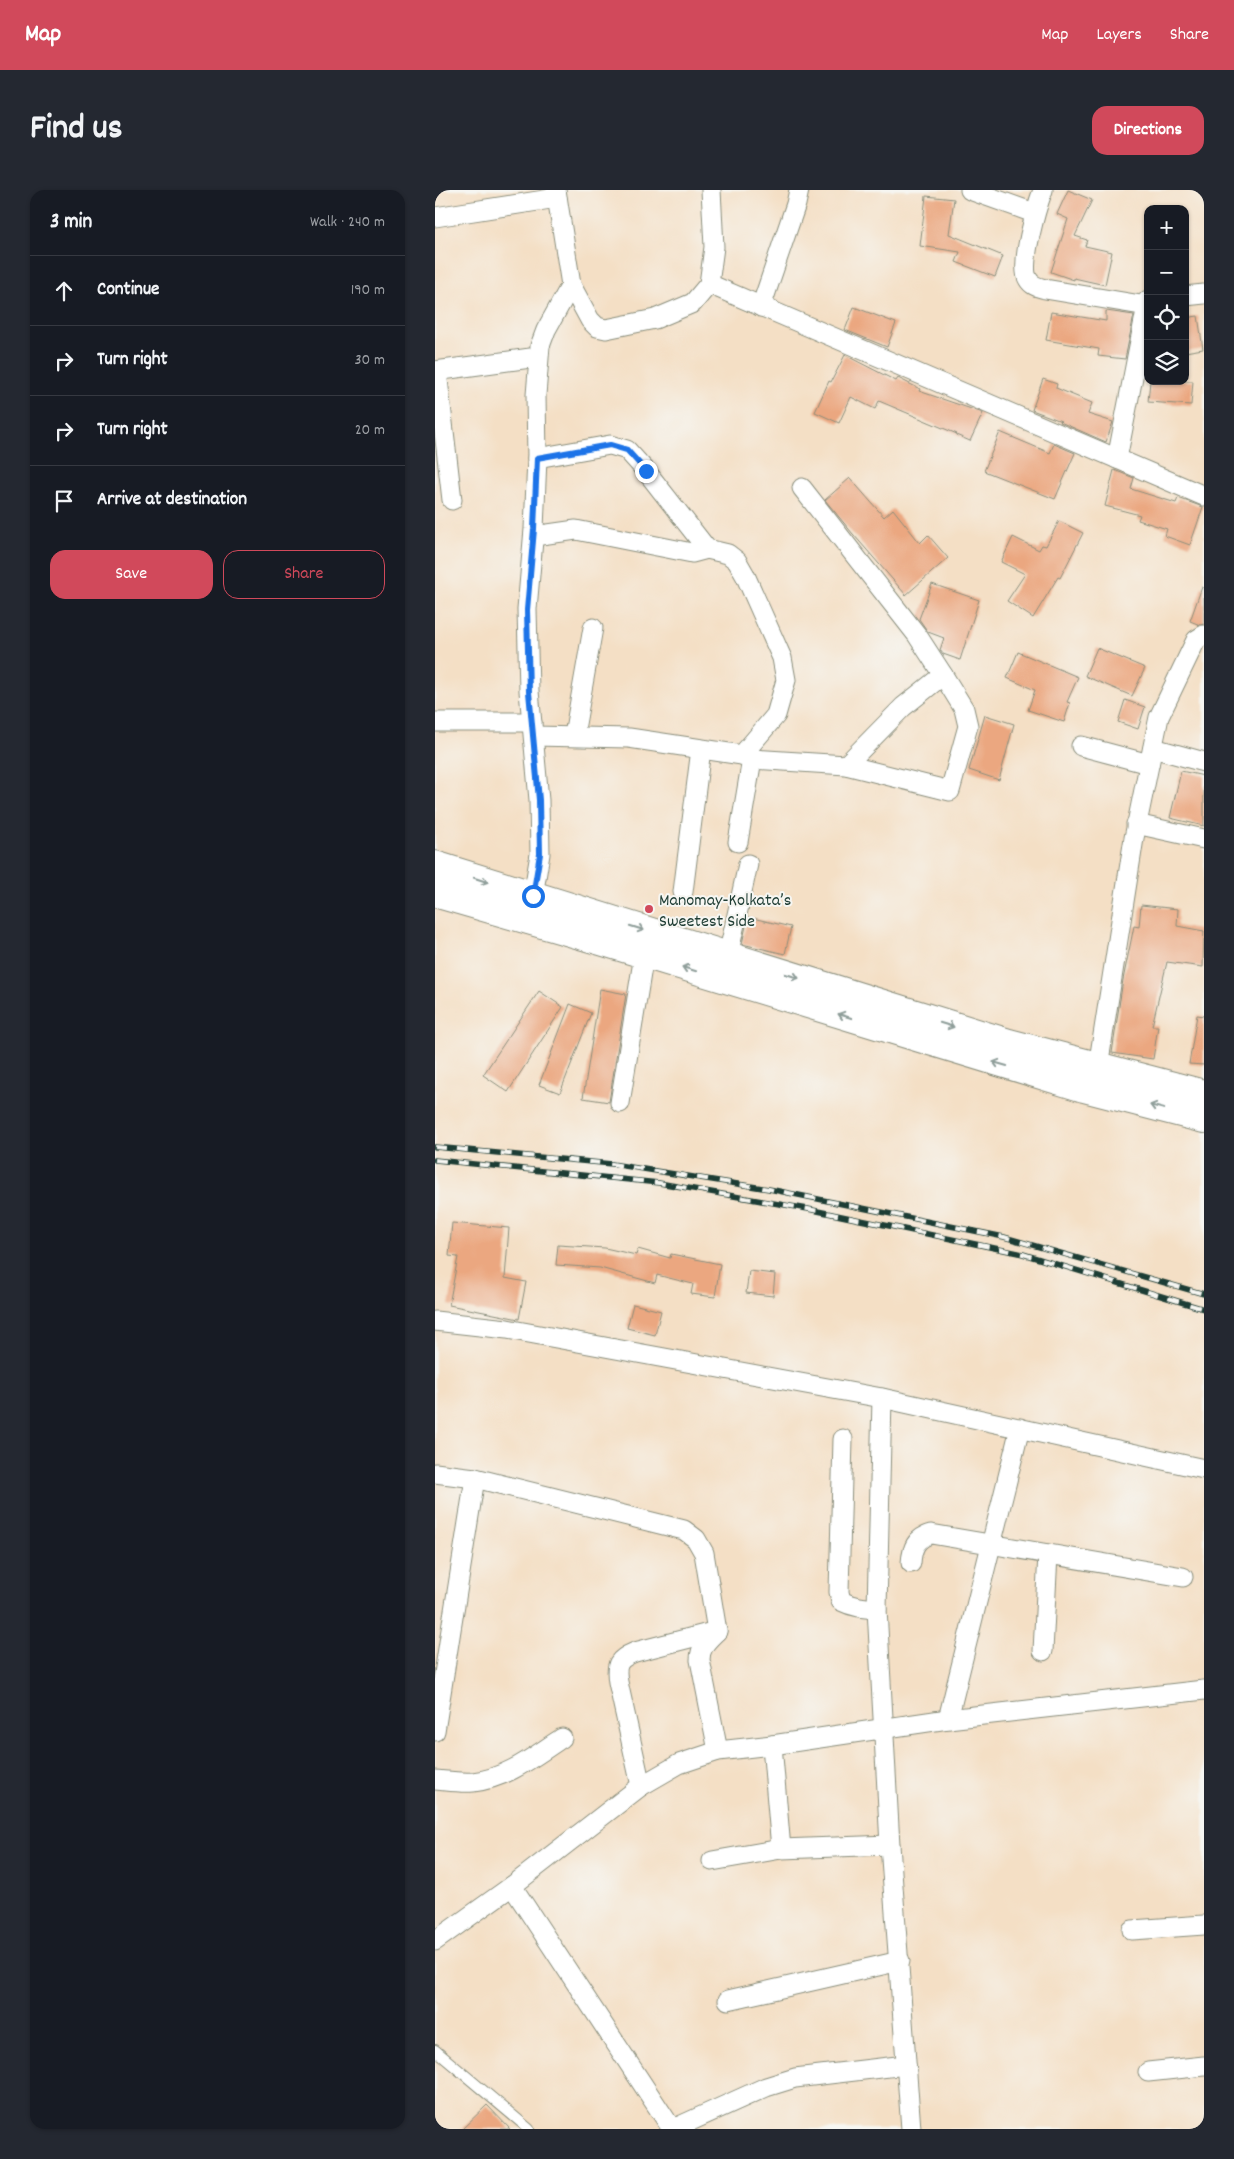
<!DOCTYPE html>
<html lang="en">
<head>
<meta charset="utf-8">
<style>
  :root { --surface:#171b24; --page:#242831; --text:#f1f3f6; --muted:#9ea1a6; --line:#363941; --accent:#d1495b }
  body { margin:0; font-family:Dekko,sans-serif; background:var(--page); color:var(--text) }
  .controls { position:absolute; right:15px; top:15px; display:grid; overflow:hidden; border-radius:10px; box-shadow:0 1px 4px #0004 }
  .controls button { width:45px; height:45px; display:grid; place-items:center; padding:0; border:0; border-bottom:1px solid var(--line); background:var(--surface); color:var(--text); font:25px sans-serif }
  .stop { position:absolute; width:15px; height:15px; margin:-11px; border:4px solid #1a73e8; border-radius:50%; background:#fff }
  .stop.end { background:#1a73e8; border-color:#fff; box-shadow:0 1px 5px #0008 }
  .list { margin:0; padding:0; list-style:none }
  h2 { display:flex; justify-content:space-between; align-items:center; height:65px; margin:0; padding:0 20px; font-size:21px }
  h2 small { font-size:16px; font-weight:400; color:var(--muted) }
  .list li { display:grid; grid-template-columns:32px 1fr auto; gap:15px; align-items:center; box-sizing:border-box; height:70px; padding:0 20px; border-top:1px solid var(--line) }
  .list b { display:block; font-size:19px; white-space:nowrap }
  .list em { font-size:16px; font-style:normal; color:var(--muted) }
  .actions { display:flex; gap:10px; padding:15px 20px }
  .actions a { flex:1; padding:11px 0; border:1px solid var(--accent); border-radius:15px; text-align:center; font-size:18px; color:var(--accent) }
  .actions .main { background:var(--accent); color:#fff }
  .icon { flex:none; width:28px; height:28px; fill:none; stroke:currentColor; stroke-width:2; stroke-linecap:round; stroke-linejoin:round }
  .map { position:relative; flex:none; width:769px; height:1939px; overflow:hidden; border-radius:15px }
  header { display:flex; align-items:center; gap:30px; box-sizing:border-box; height:70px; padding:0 25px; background:var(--accent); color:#fff }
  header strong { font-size:24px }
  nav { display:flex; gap:28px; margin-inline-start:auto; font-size:18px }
  .intro { display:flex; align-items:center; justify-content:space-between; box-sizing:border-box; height:120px; padding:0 30px }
  h1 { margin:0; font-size:35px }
  .button { padding:12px 22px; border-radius:15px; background:var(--accent); color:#fff; font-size:18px; font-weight:700 }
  main { display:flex; gap:30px; padding:0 30px }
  aside { flex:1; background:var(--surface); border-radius:15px; box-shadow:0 1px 4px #0004 }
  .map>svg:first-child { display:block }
</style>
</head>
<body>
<header>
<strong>Map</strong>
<nav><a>Map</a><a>Layers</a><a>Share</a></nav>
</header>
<div class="intro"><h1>Find us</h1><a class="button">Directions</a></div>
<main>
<aside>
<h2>3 min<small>Walk · 240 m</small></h2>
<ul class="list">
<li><svg class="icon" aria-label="ahead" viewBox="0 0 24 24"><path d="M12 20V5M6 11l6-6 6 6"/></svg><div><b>Continue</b></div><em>190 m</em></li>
<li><svg class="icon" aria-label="right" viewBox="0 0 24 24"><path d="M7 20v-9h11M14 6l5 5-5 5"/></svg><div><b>Turn right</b></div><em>30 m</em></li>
<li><svg class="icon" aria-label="right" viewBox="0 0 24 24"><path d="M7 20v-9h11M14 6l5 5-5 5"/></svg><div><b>Turn right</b></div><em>20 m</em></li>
<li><svg class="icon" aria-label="arrive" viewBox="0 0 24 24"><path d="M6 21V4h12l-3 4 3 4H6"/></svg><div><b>Arrive at destination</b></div></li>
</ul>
<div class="actions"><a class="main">Save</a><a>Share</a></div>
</aside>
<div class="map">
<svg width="769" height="1939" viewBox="0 0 769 1939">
  <rect width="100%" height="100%" fill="#f6f6f2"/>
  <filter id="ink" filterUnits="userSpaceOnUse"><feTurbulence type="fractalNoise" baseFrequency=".02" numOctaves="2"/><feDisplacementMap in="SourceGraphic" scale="10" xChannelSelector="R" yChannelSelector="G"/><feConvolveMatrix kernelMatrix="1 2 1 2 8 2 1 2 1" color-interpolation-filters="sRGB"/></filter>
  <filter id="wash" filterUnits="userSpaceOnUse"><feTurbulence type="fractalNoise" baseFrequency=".0096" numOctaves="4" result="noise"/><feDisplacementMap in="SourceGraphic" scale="20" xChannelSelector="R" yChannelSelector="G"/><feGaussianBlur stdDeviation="1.12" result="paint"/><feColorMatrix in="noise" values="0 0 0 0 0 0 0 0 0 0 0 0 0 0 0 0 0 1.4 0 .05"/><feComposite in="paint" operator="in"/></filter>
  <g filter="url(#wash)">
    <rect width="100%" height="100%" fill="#f4dfc5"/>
    <g id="blocks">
      <!-- building -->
      <g fill="#eba780">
        <path d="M633,0l24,10 -17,36 12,4 -2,6 27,6 -7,33 -31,-7v2l-23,-8 17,-53 -11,-5z"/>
        <path d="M491,6l28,3 -5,35 54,22 -8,21 -39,-15 4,-10 -40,-6z"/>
        <path d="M419,117l42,16 -9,24 -42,-17z"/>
        <path d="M671,121l28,4 -9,44 -27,-3 1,-7 -53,-9 5,-28 55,9z"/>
        <path d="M763,126l5,33 -18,3v-34z"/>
        <path d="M410,165l51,26 2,-3 22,11 -1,2 64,22 -13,28 -14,-6 1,-1 -78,-33 -4,8 -24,-12 -12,26 -24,-11 14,-31 2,1z"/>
        <path d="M608,189l14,5 -1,4 36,15 -4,11 25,8 -7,20 -46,-20 1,-1 -29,-11z"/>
        <path d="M715,191h43l-2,24 -43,-3z"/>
        <path d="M565,242l50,21 4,-9 21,9 -20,46 -71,-28z"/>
        <path d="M679,280l20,8 -3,11 45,14 2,-5 25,9 -13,38 -25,-9 2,-7 -29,-9 2,-5 -35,-9z"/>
        <path d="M415,288l34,39 9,-8 27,34 8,-8 20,23 -42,37 -53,-61 -28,-34z"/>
        <path d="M624,331l24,12 -23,45 -2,-1 -25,41 -26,-17 18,-27 -24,-12 12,-25 26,13 3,-5 4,1z"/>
        <path d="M497,394l47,16 -19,60 -17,-6 -3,-4 4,-12 -16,-6 -9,-13z"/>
        <path d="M767,397l2,1v36l-4,1 -10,-4z"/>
        <path d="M662,458l48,20 -13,28 -47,-20z"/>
        <path d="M583,462l60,25 -11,25 3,1 -6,19 -36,-12 7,-20 -28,-12z"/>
        <path d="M690,510l20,7 -7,22 -20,-7z"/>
        <path d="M550,525l29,9 -15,56 -30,-10z"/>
        <path d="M746,581l23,5v50l-34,-8z"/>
        <path d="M706,715l37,4 -1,17 27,5 -1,36 -36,-5 -15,64h6l-5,33 -41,-6 11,-73 11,-54 5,1z"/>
        <path d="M313,727l43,10 -6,27 -43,-10z"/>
        <path d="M165,799l26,5 -17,108 -26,-4z"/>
        <path d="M104,801l24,16 -55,85 -25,-17z"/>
        <path d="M135,814l21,9 -31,80 -21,-8z"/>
        <path d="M762,825l7,1v49l-15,-1z"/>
        <path d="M17,1033l57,5 -4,50 21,4 -7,37 -70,-14 9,-48 -9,-1z"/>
        <path d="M123,1055l47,3 31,7 2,-6 32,9 1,-4 49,10 -5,33 -24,-3 2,-10 -36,-9 -2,8 -55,-15 -44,-3z"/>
        <path d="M314,1081l26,3 -2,22 -27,-3z"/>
        <path d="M198,1114l28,7 -6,24 -28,-7z"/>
        <path d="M52,1915l23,24h-48z"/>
      </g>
    </g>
  </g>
  <g filter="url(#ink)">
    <use href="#blocks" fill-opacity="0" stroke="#8a8e7c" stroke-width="1"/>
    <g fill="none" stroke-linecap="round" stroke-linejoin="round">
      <!-- lane casing -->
      <g stroke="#8a8e7c" stroke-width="12">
        <path id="lane" d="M0,1860l94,79"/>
      </g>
      <!-- street casing -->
      <g stroke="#8a8e7c" stroke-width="21">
        <g id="street">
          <path d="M535,0l64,23"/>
          <path d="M608,0c-6,16 -24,76 -15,89 4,7 10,8 17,10l102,17"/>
          <path d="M0,27l122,-19"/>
          <path d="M274,94l495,212"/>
          <path d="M136,95l19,35 7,7 9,2 49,-10 38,-16 16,-19 5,-37 -3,-57"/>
          <path d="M750,106l19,-2"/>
          <path d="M326,117l35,-103 3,-14"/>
          <path d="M0,181l103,-14"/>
          <path d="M2,181l15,129"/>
          <path d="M682,269l31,-159"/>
          <path d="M367,298l115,147 26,40 -40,32 -57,58"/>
          <path d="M99,346l42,-6 116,23 15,-4"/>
          <path d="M0,532h97"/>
          <path d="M139,545l19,-107"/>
          <path d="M99,546l95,2 113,17 34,-40 10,-35 -4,-22 -37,-83 -8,-14 -9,-7 -21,-5 -61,-78 -19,-21 -17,-5 -73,13"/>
          <path d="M646,556l68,18"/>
          <path d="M718,558l51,14"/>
          <path d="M307,565l10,4 94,6 104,26 18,-65 -4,-17 -21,-34"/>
          <path d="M701,634l68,15"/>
          <path d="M303,652l14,-83"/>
          <path d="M248,702l18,-143"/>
          <path d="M98,706l7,-42 -1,-54 -10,-109 -2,-82 7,-80 3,-71 -1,-63 4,-49 6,-16 25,-45 -15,-95"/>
          <path d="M293,766l20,-92"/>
          <path d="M663,877l36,-229 25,-121 37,-77 8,-5"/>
          <path d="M185,913l24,-148"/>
          <path d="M0,1131l72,8 375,69 322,71"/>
          <path d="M447,1208l-5,211 13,236 21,284"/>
          <path d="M408,1249l-4,153 2,9c12,6 23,7 36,8"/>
          <path d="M0,1283l40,5 209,52 12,9 8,14 13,78c-9,9 -17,15 -17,29l18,91"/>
          <path d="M476,1373c1,-15 5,-25 20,-29l252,43"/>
          <path d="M608,1461l5,-97"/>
          <path d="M513,1529l72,-291"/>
          <path d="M0,1541l40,-253"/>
          <path d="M337,1555l9,104"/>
          <path d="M0,1590c12,1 26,3 38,2 35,-4 61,-26 89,-44"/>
          <path d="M206,1596l-23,-104c-3,-18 0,-23 17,-30l82,-21"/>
          <path d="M277,1671l69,-12 109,-4"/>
          <path d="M77,1696l160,243"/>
          <path d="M697,1740l72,-5"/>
          <path d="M0,1751l77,-55 129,-100 38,-22 39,-13 54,-6 176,-26 256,-29"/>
          <path d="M293,1810l172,-39"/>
          <path d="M713,1882l56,-6"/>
          <path d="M238,1939l93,-42 29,-9 111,-13"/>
        </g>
      </g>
      <!-- primary casing -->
      <g stroke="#8a8e7c" stroke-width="30">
        <g id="primary">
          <path d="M0,675l574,178 195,51"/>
          <path d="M0,703l166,48 483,147 120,31"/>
        </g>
      </g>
      <!-- lane -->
      <use href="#lane" stroke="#fff" stroke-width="10"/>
      <!-- street -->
      <use href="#street" stroke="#fff" stroke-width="19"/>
      <!-- primary -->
      <use href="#primary" stroke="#fff" stroke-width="28"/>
      <!-- rail casing -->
      <g stroke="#1f3d34" stroke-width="5.5">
        <g id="rail">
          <path d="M0,957l177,17 157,25 235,48 200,57"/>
          <path d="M0,970l224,23 149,26 215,45 181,55"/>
        </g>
      </g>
      <!-- rail -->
      <use href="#rail" stroke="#f6f6f2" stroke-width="4" stroke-dasharray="11" stroke-linecap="butt"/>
    </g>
    <!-- one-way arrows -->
    <defs><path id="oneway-shaft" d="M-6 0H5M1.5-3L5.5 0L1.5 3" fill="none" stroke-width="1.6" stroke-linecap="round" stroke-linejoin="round" transform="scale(1.25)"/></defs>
    <g stroke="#8f9e9a">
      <use href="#oneway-shaft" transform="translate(46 690) rotate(18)"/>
      <use href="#oneway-shaft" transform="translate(202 738) rotate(17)"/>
      <use href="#oneway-shaft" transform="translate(254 779) rotate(-163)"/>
      <use href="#oneway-shaft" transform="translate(357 786) rotate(17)"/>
      <use href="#oneway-shaft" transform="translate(410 826) rotate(-163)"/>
      <use href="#oneway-shaft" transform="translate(512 835) rotate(17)"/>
      <use href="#oneway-shaft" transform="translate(565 874) rotate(-164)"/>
      <use href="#oneway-shaft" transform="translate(722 917) rotate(-165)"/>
    </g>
  </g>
  <g fill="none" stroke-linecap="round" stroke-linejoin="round" filter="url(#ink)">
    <!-- route -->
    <path stroke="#1a73e8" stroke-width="6" d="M98,706l7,-42 -1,-54 -10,-108 -2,-82 7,-81 3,-71 73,-13 17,5 19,21"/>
  </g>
  <!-- markers -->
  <circle fill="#d1495b" stroke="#f6f6f2" stroke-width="2" cx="214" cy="719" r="5"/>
  <g text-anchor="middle" stroke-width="4" stroke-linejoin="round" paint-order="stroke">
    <!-- poi labels -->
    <g font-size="18" fill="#1f3d34" stroke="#f6f6f2" text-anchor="start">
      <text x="224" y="715">Manomay-Kolkata’s<tspan x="224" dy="21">Sweetest Side</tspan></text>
    </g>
  </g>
</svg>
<div class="controls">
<button>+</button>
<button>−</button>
<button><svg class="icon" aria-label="locate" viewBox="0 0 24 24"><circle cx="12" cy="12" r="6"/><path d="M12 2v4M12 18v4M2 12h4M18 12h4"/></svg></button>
<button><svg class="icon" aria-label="layers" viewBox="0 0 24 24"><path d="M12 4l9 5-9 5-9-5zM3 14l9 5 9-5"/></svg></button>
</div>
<div class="stop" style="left:98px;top:706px"></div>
<div class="stop end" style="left:211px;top:281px"></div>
</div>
</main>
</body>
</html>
